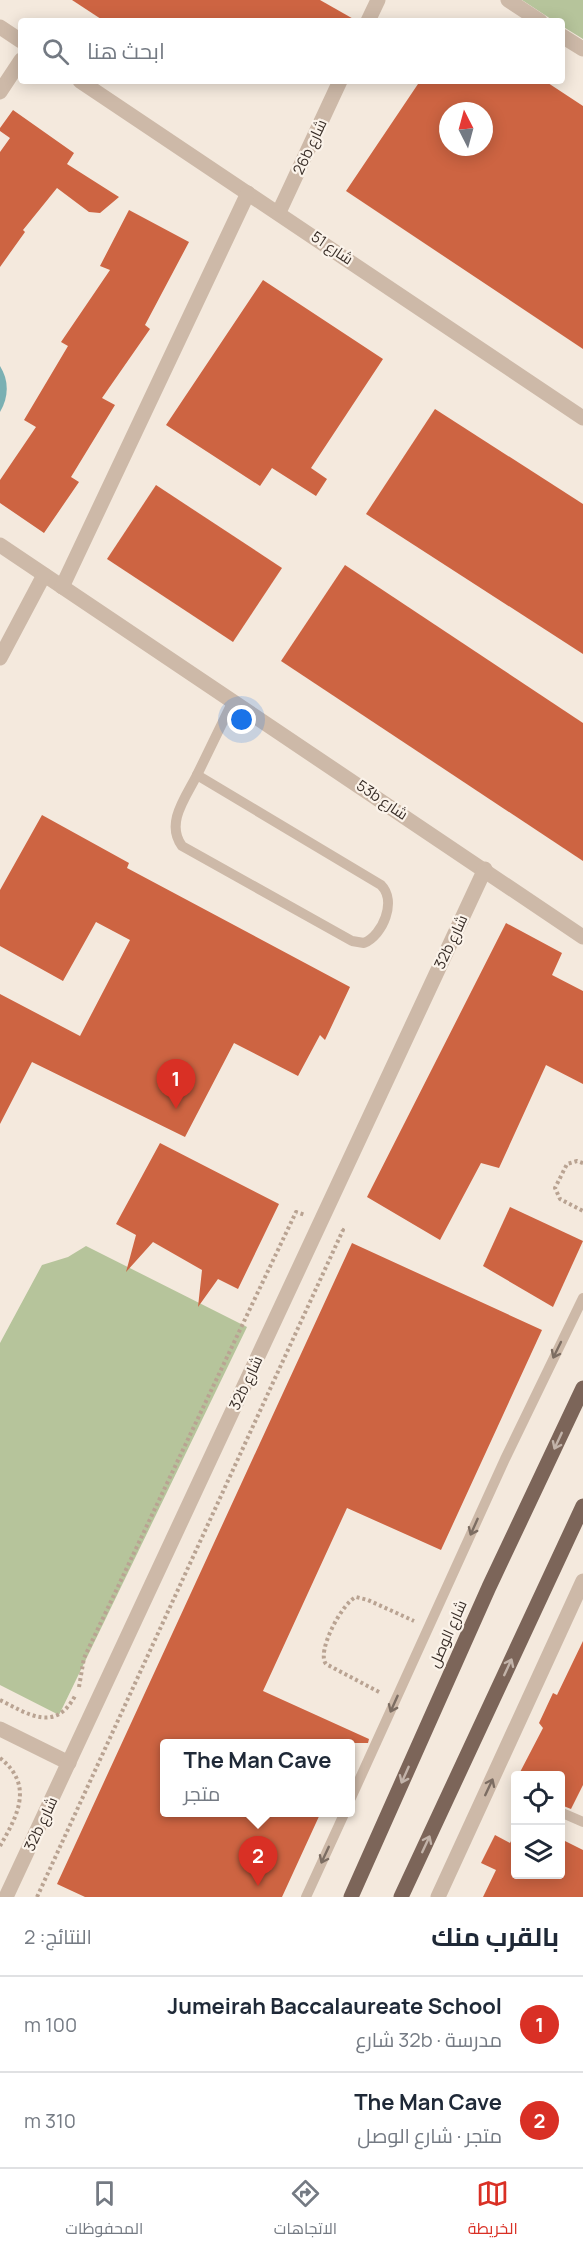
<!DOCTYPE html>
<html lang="ar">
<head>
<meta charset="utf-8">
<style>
  :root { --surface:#fff; --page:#f2f2f3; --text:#1f2937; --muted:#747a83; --line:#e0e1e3; --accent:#d93025 }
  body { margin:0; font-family:Manrope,Cairo,sans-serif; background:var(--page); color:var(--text); direction:rtl }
  .controls { position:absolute; right:18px; bottom:18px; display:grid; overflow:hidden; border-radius:6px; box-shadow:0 3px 15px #0003 }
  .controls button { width:54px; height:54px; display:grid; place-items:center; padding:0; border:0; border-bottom:2px solid var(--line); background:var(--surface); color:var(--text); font:30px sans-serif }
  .compass { position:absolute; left:439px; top:102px; width:54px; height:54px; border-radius:50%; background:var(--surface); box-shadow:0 3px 15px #0003; rotate:354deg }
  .you { position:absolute; left:242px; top:720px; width:21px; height:21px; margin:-15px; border:4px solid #fff; border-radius:50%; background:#1a73e8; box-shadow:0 0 0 9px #1a73e833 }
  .badge { display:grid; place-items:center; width:39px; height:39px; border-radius:50%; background:var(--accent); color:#fff; font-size:20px; font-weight:700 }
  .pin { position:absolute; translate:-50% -50px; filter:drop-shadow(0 2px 3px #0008) }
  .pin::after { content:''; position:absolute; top:32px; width:21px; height:18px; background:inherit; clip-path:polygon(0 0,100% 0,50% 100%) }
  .popup { position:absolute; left:160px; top:1739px; width:195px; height:78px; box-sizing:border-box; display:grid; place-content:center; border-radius:6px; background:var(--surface); filter:drop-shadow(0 2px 4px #0005); font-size:20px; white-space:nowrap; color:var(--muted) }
  .popup b { font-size:22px; color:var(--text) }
  .popup::after { content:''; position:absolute; left:50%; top:100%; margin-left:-12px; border:12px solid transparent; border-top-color:var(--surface) }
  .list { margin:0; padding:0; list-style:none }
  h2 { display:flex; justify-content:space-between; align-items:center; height:78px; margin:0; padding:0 24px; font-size:26px }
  h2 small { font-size:20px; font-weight:400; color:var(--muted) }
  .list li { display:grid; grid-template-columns:39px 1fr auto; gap:18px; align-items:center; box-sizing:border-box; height:96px; padding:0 24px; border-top:2px solid var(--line) }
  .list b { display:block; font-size:22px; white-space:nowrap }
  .list p { margin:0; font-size:20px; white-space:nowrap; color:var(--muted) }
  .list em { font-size:20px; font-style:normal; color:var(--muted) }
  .icon { flex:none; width:33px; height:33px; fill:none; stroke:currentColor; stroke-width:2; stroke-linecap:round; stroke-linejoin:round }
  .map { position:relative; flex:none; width:583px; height:1897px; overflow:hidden; direction:ltr }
  .search { position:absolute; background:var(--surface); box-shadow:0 3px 15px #0003; left:18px; right:18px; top:18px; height:66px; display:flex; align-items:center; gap:15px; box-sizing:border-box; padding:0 21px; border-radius:6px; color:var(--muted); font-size:22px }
  .sheet { height:270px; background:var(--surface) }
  nav { display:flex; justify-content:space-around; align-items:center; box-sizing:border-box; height:84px; border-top:2px solid var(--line); background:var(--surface); font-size:16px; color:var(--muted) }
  nav a { display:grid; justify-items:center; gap:3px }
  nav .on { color:var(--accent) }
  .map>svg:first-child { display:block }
</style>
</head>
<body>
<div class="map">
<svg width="583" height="1897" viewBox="0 0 583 1897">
  <rect width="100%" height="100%" fill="#f4e9dd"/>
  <!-- green -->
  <g fill="#b6c49b">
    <path d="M522,0h61v39l-21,-13v-5h-8z"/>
    <path d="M86,1246l161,81 -188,388 -59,-30v-342l42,-78 26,-8z"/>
  </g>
  <!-- water -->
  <path fill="#7ab0b3" d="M0,366c9,14 9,31 0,46z"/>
  <!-- building -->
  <g fill="#cd6442" fill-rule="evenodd">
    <path d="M72,0h248l37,21h-253z"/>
    <path d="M420,81h125l38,25v243l-237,-158zM448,111h36v36h-36z"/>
    <path d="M13,110l61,43 -7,11 52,33 -19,16 -11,-1 -32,-24 -34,42 2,2 -25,35v-115l10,-14 -10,-7v-3z"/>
    <path d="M129,210l60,32 -44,83 5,4 -48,69 13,7 -44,72 8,5 -35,51 -44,-30v-23l36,-53 -12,-7 44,-74 -7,-4 49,-72 -10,-4z"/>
    <path d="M263,280l120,79 -72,109 16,11 -11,17 -44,-28 -12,18 -94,-61z"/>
    <path d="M435,409l148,95v150l-217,-140z"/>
    <path d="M156,485l126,83 -49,74 -126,-83z"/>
    <path d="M345,565l238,158v138l-302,-200z"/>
    <path d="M42,815l87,48 -2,5 223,119 -25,53 -5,-5 -22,41 -64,-33 -49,94 -153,-75 -32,62v-130l80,42 50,-96 -34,-18 -33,59 -63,-35v-56z"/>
    <path d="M506,923l56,30 -10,22 31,16v93l-37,-19 -47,103 -18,-5 -41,77 -73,-43z"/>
    <path d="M160,1143l119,61 -41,85 -20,-10 -20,28 4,-37 -49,-28 -27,30 10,-37 -20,-11z"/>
    <path d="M510,1207l73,34 -30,66 -70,-41z"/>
    <path d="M352,1243l190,87 -101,220 -94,-42 -84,183 106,48 -1,4h-203v69h156l-39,85h-197l-28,-13z"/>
    <path d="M583,1641v144l-12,24 -10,-4v-29h-43l25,-48 -4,-5 14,-30 4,2z"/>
    <path d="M516,1831v44h45v-36l22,11v47h-100l13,-27 -15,-7 14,-28 15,8z"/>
  </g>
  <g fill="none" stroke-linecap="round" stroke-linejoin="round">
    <!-- path -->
    <g stroke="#b9a392" stroke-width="4" stroke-dasharray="3 3" stroke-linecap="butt">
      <path d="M583,1163l-6,-2 -10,3 -12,24 5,11 23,12"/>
      <path d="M79,1687l5,-29 212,-446 9,3"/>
      <path d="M379,1692l-53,-28c-10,-12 16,-61 30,-67l12,3 46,21"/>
      <path d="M0,1700c28,14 55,33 75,-4"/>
      <path d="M0,1758c34,27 18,57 0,88"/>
      <path d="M37,1897l306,-667 -4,-1"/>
    </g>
    <!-- service -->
    <g stroke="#cdb9a8" stroke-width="10">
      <path d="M197,775l184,110c16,16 2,50 -17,58l-12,-2 -170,-95c-17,-23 4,-49 15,-71z"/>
      <path d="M197,775l36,-74"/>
      <path d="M351,1798l154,-339 78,-161"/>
      <path d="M560,1812l23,10"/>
      <path d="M306,1897l39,-85"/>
    </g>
    <!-- minor -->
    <g stroke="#cdb9a8" stroke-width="15">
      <path d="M508,0l32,21"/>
      <path d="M368,21l10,-21"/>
      <path d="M0,27l21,14"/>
      <path d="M562,36l21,13"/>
      <path d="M80,81l503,337"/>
      <path d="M0,92l21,-32"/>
      <path d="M279,212l61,-131"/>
      <path d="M0,545l583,392"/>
      <path d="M62,587l186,-394"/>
      <path d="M0,658l44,-83"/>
      <path d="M0,1729l69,34"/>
      <path d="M6,1897l479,-1028"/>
      <path d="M438,1897l145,-316"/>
    </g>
    <!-- primary -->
    <g stroke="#7c6559" stroke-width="15">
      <path d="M351,1897l138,-310 94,-199"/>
      <path d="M401,1897l182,-391"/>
    </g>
  </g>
  <!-- one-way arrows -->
  <defs><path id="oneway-shaft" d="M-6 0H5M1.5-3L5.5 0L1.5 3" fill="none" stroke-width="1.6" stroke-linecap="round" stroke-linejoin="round" transform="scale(1.5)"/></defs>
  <g stroke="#7c6d62">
    <use href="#oneway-shaft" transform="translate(557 1350) rotate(116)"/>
    <use href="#oneway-shaft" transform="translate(474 1527) rotate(114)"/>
    <use href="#oneway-shaft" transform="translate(394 1704) rotate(114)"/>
    <use href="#oneway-shaft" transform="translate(489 1787) rotate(-65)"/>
    <use href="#oneway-shaft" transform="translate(325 1855) rotate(115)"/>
  </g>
  <g stroke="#c2b3a9">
    <use href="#oneway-shaft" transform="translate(558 1441) rotate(115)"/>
    <use href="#oneway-shaft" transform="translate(508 1667) rotate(-65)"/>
    <use href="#oneway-shaft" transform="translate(405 1775) rotate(114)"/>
    <use href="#oneway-shaft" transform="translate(426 1844) rotate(-65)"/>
  </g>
  <g text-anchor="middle" stroke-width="4.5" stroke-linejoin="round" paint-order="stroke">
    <!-- street labels -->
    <g font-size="15" fill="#392e28" stroke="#fbf3ea">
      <text transform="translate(310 147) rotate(-65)" y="5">26b شارع</text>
      <text transform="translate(332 248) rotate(34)" y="5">شارع 51</text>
      <text transform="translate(382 800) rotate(34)" y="5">53b شارع</text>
      <text transform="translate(451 942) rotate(-65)" y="5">32b شارع</text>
      <text transform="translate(246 1383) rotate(-65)" y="5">32b شارع</text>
      <text transform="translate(448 1634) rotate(-66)" y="5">شارع الوصل</text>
      <text transform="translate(41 1824) rotate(-65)" y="5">32b شارع</text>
    </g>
  </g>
</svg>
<div class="controls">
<button><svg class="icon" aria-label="locate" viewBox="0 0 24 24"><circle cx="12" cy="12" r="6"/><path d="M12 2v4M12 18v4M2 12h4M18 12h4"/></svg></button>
<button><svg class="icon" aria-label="layers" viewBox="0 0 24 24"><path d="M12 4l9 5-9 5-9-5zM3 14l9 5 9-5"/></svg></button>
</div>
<svg class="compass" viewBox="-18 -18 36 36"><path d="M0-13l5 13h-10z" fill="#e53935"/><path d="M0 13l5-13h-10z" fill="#747a83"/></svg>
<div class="you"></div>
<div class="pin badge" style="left:176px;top:1109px">1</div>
<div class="pin badge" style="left:258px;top:1886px">2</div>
<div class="popup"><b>The Man Cave</b>متجر</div>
<div class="search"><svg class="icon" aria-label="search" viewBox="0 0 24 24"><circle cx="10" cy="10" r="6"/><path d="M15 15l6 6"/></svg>ابحث هنا</div>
</div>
<section class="sheet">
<h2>بالقرب منك<small>النتائج: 2</small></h2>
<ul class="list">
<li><span class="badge">1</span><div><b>Jumeirah Baccalaureate School</b><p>مدرسة · 32b شارع</p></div><em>100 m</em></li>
<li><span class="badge">2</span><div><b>The Man Cave</b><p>متجر · شارع الوصل</p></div><em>310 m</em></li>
</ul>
</section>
<nav>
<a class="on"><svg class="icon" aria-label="map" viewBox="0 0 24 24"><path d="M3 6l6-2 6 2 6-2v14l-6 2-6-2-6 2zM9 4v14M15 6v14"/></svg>الخريطة</a>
<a><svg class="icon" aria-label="directions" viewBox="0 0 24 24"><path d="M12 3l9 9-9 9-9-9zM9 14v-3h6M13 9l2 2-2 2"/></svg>الاتجاهات</a>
<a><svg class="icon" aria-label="saved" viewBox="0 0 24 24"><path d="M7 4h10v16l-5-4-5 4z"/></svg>المحفوظات</a>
</nav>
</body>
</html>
